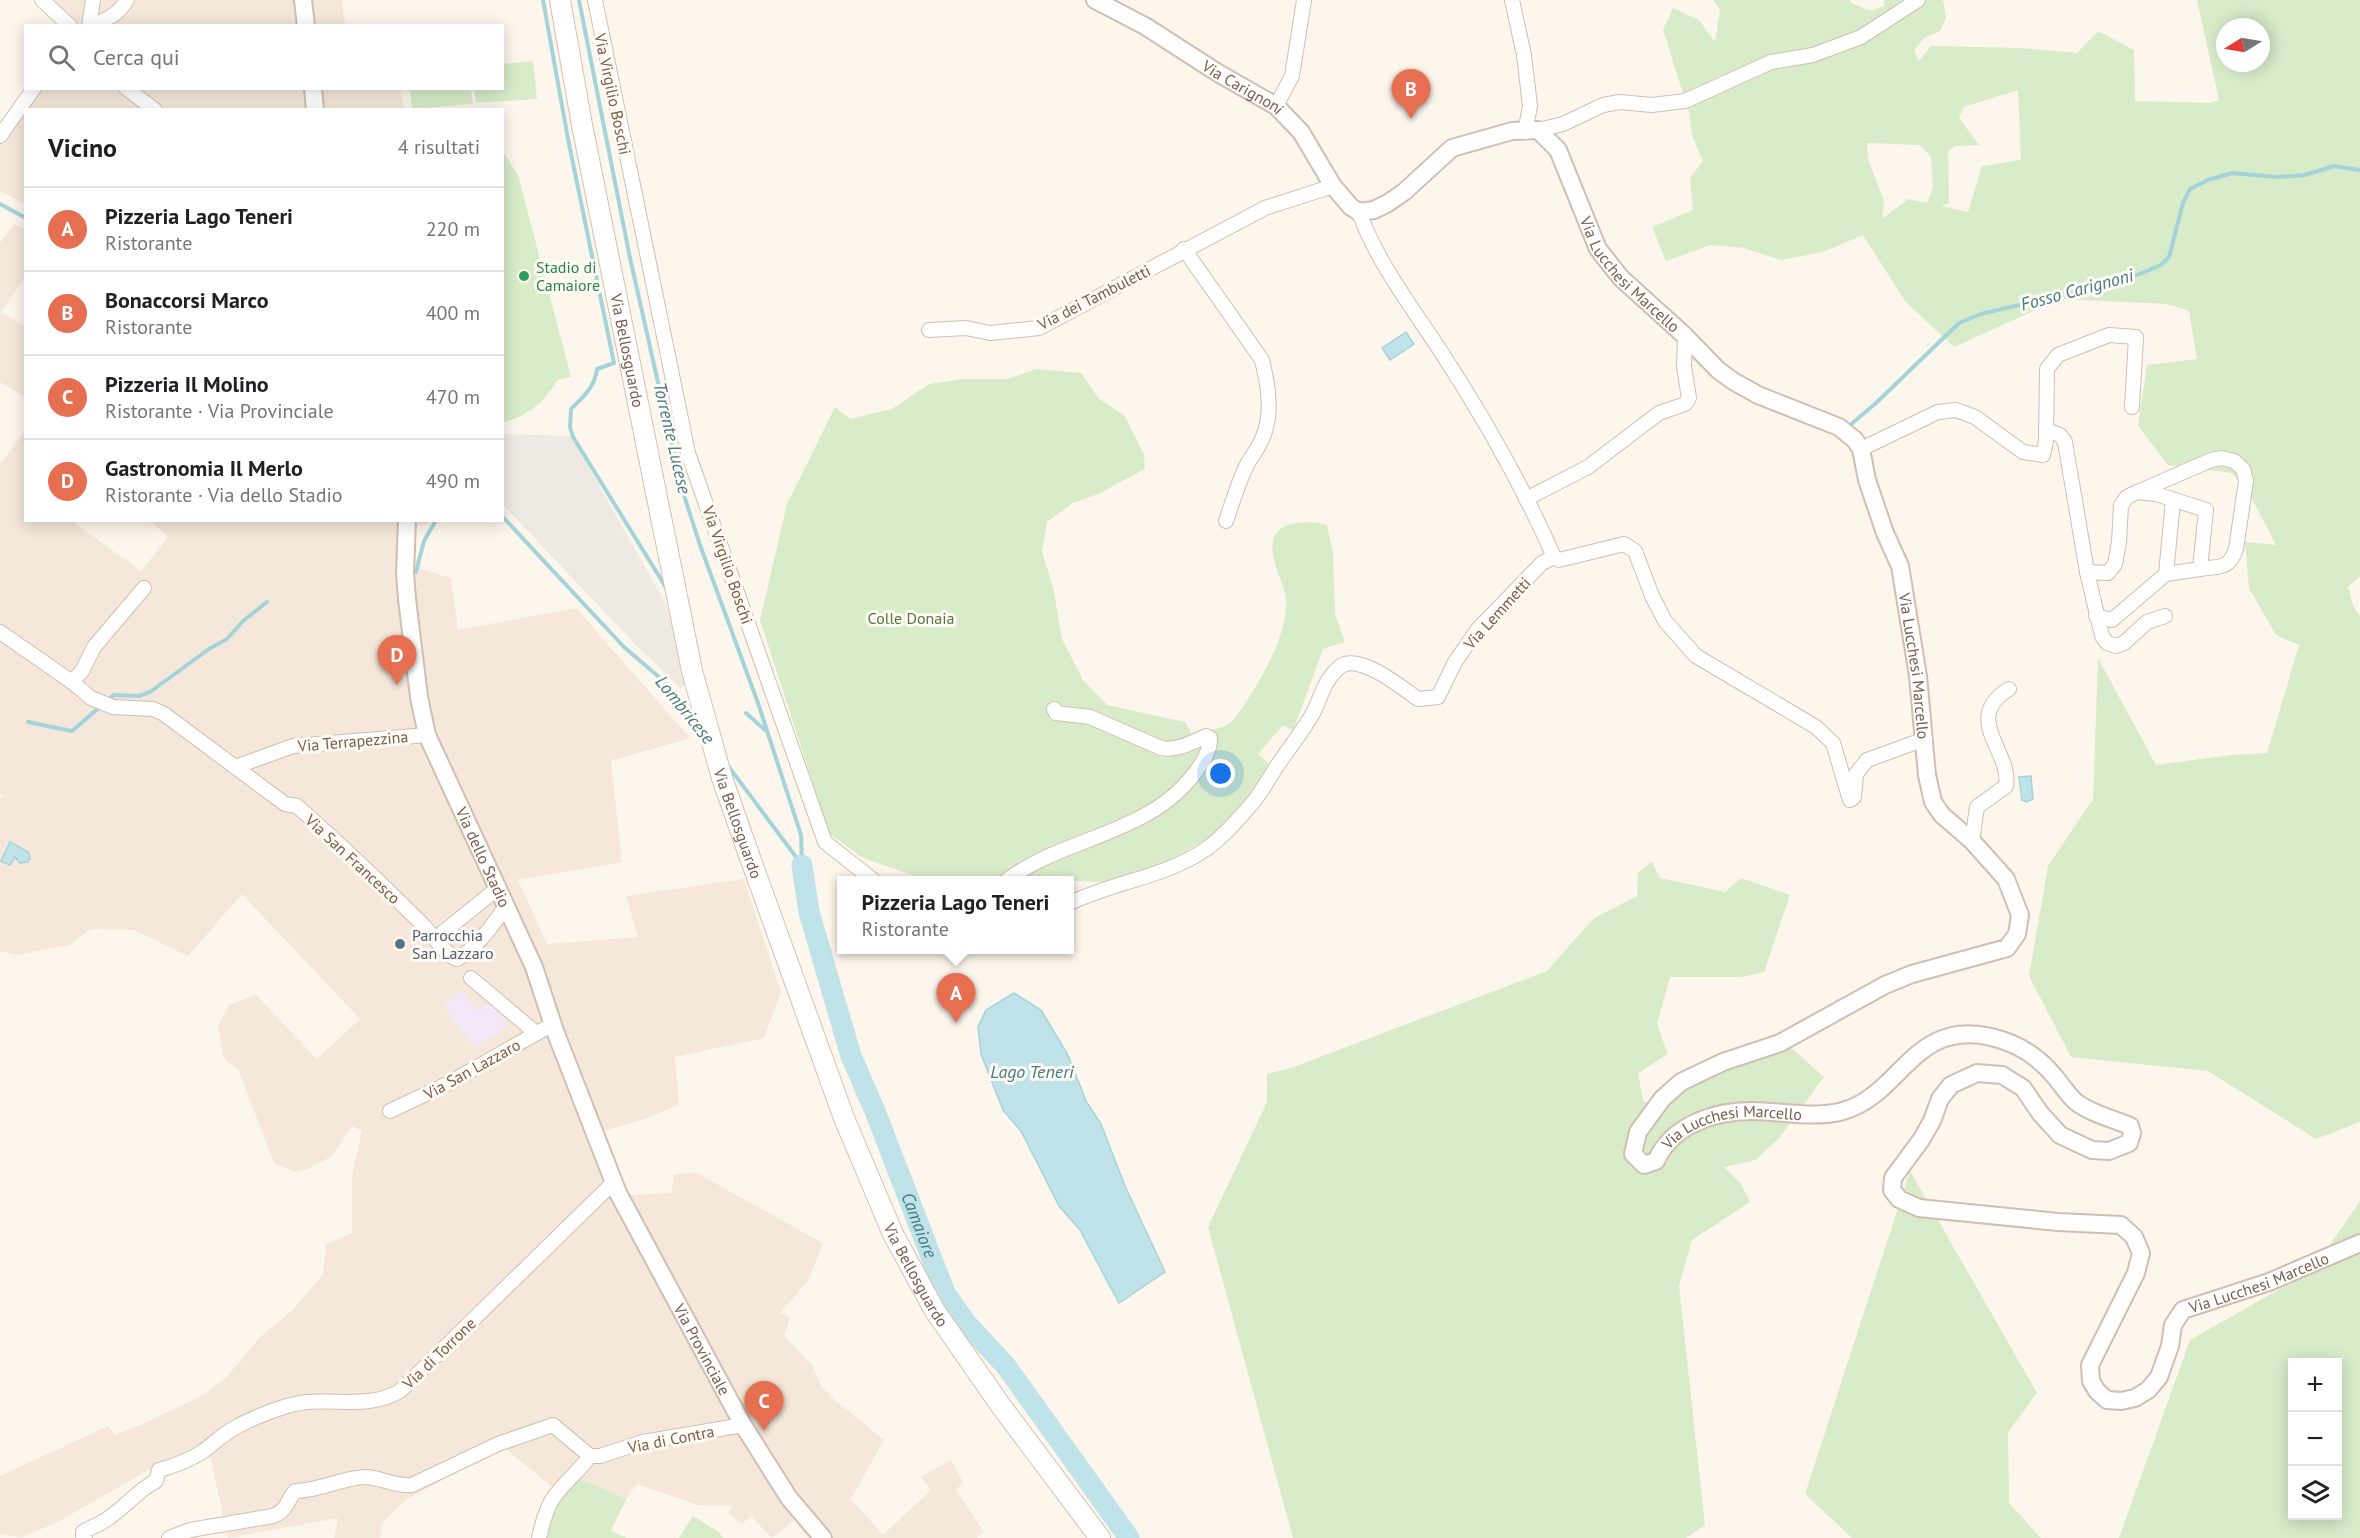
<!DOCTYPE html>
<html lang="it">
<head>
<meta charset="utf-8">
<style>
  :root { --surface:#fff; --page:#f2f2f2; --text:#202124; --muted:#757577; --line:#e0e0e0; --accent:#e76f51 }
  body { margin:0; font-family:"PT Sans",sans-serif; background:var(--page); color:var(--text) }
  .controls { position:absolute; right:18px; bottom:18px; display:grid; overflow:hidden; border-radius:0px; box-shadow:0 3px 15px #0003 }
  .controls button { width:54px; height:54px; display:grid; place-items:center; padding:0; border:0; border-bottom:2px solid var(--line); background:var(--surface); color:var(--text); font:30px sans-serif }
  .compass { position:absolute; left:2216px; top:18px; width:54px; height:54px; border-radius:50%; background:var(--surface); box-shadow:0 3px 15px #0003; rotate:259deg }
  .you { position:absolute; left:1221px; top:774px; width:21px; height:21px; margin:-15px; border:4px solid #fff; border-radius:50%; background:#1a73e8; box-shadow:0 0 0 9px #1a73e833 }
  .badge { display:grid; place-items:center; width:39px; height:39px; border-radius:50%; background:var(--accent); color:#fff; font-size:20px; font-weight:700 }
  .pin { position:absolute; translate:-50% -50px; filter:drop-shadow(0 2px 3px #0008) }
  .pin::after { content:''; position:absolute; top:32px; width:21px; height:18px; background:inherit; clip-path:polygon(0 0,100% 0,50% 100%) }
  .popup { position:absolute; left:837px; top:876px; width:237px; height:78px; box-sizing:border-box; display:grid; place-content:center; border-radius:0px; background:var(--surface); filter:drop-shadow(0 2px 4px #0005); font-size:20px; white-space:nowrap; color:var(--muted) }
  .popup b { font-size:22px; color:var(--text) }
  .popup::after { content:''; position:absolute; left:50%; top:100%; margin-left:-12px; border:12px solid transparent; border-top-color:var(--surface) }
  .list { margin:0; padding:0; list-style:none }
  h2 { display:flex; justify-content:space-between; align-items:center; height:78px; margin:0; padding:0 24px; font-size:26px }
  h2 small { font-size:20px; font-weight:400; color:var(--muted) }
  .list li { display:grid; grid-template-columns:39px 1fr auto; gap:18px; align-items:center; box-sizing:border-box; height:84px; padding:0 24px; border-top:2px solid var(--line) }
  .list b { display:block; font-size:22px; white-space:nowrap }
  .list p { margin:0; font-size:20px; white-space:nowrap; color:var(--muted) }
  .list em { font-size:20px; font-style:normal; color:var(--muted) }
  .icon { flex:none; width:33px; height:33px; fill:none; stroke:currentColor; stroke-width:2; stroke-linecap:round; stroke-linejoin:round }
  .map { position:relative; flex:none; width:2360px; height:1538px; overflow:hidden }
  .search { position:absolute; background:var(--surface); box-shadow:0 3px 15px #0003; left:24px; top:24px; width:480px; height:66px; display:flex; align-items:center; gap:15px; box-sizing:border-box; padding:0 21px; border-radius:0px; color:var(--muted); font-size:22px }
  .panel { position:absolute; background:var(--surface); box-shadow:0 3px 15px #0003; left:24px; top:108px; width:480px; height:414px; border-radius:0px }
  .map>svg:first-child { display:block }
</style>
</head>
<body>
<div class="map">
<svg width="2360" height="1538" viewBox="0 0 2360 1538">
  <rect width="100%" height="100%" fill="#fdf6ec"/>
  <!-- residential -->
  <g fill="#f5e8da">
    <path d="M51,0h291l3,25h-268l1,-1z"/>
    <path d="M32,89h368l4,20 -378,1 -1,94 -25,-13v-60z"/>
    <path d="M14,224l11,5v48l-24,35 24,15v70l-25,-15v-139z"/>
    <path d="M25,431l1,89 46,1 69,50 27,-34 -18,-16h280l-3,3 -14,3 1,40 37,11 7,52 118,-22 114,130 -79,23 11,101 -104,18 29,64 91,-7 -12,-41 118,-17 37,113 -17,46 -89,19 4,47 -31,14 -45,13 26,64 42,-2 3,-18 21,-3 128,71 -15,38 -28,32 10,5 -6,18 28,29 9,21 14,14 49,40 -33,59 32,36 48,-45 -10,-13 30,-17 12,22 -7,8 28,42 -8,6h-168l-14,-18 -22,18 -21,-22 -9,8 -14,-11 5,-7 -36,-1 -60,-21 -11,15 -47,-21 -16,18 -60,-49 -97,53 -24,23 -2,15h-46l4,-20 -110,20 -21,-96 -11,10 -44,16 -96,55 -34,14 -22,-3v-58l108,-50 7,9 28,-11 62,-30 22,-17 33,-40 33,-27 30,-36 3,-30 26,-11v-57l10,-45 -10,-5 -20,30 -24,13 -13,3 -21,-9 -36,-94 -10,-6 -5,-8 -5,-29 11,-21 27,-10 61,64 43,-40 -118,-125 -54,62 -54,-26 -43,-1 -21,16 -54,10 -16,-4v-152l2,-4 -2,-1v-330z"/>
  </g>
  <!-- industrial -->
  <path fill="#efe9e4" d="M502,434l69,2 94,166 7,22 14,62 -6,2 -45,-44 -132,-139z"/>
  <!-- education -->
  <path fill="#f3e8fa" d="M462,991l16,21 13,-9 16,22 -30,23 -30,-36 2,-2 -5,-6z"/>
  <!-- green -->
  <g fill="#d8ecc9" fill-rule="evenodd">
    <path d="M1713,0h137l1,3 20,8 13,-5v-6h59l3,17 -6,14 -16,7 -10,12 5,11 12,-15 91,2 55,5 21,-22 36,19 1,51 75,2 9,-3 -22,-100h163v576l-12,11 5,19 7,10v506l-44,17 -108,-68 -137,-14 -42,-81 19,-110 45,-67 5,-141 58,107 75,-10 36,-2 32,-108 -23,-10 -27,-47 -4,-46 31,3 -23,-44 -21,-28 -64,-8 -30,-39 9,-61 50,-6 -8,-48 -22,-7 -107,-5 -106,48 -49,-46 -42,-66 -40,17 -42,8 -37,-12 -34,-3 -44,16 -14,-34 41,-17 -3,-32 13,-17 -11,-26 -3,-23 -26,-82 10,-22 26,12 16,22 5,-32zM2225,27h36v36h-36zM2018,90l3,70 -39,6 -14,46 -27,-6 8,-3 -1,-51 7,-6 24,-1 -20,-27 5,-11zM1867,143l53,2 11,12 2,31 -6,15 -19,-4 -26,20 2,-18 -16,-42z"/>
    <path d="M533,61l4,38 -61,4 -2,-14 28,-1 1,-24z"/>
    <path d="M410,89h61l2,15 -61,5z"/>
    <path d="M503,152l15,23 53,202 -14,3c-12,22 -30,37 -54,42z"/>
    <path d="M1036,369l45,4 18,26 25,16 20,40 1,14 -47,25 -25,9 -26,19 -5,30 11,35 9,52 21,41 24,25 78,17 7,12c11,-3 26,-4 36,-10 13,-7 45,-67 50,-82 4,-13 9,-27 8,-41 -1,-19 -19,-43 -12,-63 7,-19 38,-17 53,-13l6,28 2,61 10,28 -22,7 -30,82 -10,-6 -25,29 11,10 -22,35 -38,39 -34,19 -66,26 -45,-3h-138l-65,-23 -32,-24 -69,-213 27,-116 48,-97 15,12 42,-10 37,-25 35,-5h44z"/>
    <path d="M1652,861l8,17 65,14 16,-14 49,17 -26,77 -23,5h-71l-13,47 11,30 -30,19 5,27 17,15 23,-32 106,-37 35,31 -44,60 -24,23 -32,7 17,17 9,18 -58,38 -13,46 26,239 -19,13h-393l-85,-311 59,-125v-28l24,-6 256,-97 47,-53 43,-22 1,-23z"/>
    <path d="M1910,1171l127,222 -29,39 1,71 32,35h-189l-47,-44z"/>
    <path d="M2360,1201v337h-241l71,-198 122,-69zM2292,1362h46v154h-46z"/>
    <path d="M579,1478l47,21 -15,32 16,7h-81v-6l17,-36z"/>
    <path d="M693,1516l26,16 4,6h-44z"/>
  </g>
  <!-- water -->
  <g fill="#bfe3e8" stroke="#a5d3da" stroke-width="1.5">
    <path d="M1406,332l8,12 -24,16 -8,-12z"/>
    <path d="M2031,776l2,23 -6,3 -5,-2 -3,-23z"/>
    <path d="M10,842l18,10 2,5 -2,5 -8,1 -5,-6 -5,8 -9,-4z"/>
    <path d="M1014,993l27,17 27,45 18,46 15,23 24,62 40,86 -46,31 -39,-73 -21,-24 -38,-75 -18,-21 -22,-56 -3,-27 8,-17z"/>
  </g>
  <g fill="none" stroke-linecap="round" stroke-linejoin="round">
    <!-- stream -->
    <g stroke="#a5d3da" stroke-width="4">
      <path d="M543,0l25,139 46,224 -17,6c-2,18 -14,28 -26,40l-1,18 3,10 94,152"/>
      <path d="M579,0l51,258 52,231 18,56 58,158 43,132 1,30"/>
      <path d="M0,204l26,14"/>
      <path d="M1849,426l27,-23 83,-80 22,-9 144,-34 36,-15 8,-8 14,-54 7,-14 18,-9 24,-7 46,4 27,-2 29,-9 26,4"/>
      <path d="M502,516l122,131 42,36 32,43"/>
      <path d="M416,572l8,-31 12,-21"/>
      <path d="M107,701l7,-6 25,1 11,-4 59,-43 18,-10 16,-18 24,-19"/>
      <path d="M746,713l19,17"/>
      <path d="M28,722l44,9 29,-25"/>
      <path d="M726,763l76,102"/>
    </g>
    <!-- river -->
    <path stroke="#bfe3e8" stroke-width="21" id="s1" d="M802,865l7,47 42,144 24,55 70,182 21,30 40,43 123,172"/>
    <!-- minor casing -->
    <g stroke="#d1beb0" stroke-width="16">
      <g id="minor">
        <path d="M42,0l28,26"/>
        <path d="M595,0l93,453 137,389 48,38"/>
        <path d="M1512,0l12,55 6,51 -5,26"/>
        <path d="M89,26l4,-26"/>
        <path d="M94,26c16,-10 22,-9 33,-26"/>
        <path d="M126,88l29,22"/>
        <path d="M1276,106l16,-30 12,-76"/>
        <path d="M1538,130l25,-6 40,-19 17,-3 32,3 33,-4 86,-39 42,-7 48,-18 57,-37"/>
        <path d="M0,136l34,-48"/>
        <path d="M1184,249l78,111c6,25 12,56 -1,81 -4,10 -12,18 -16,28 -8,17 -13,35 -19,52"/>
        <path d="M929,330l37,-2 24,5 49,-5 226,-120 68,-22"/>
        <path d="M2046,430l14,5 5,7 22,130 15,64 5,7 9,3 8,-3 23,-21 18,-6"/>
        <path d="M1861,449l77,-37 18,-2 19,7 48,35 20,3 3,-14 1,-72 11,-14 51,-20 27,2 -4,70"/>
        <path d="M2140,491l71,-31 11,-2 12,3 9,8 3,12 -10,68c-7,21 -17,17 -36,20"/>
        <path d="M1526,499l62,-32 71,-54 26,-9 4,-6 -5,-31 1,-31"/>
        <path d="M1554,557l5,3 65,-16 11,7 17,45 13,25 31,35 120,71 17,16 17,57 4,-3 2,-23 11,-14 58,-21"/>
        <path d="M2087,572l21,1 7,-9 4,-22 2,-37 6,-8 10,-5 19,2 50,16 -6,59 -34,5 -54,46 -16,-4"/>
        <path d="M2166,574l7,-73"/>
        <path d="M0,632l72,50 19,16 22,9 40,2 11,5 121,90 12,2c43,38 84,77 125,118 8,8 26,33 35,35 20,-11 36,-34 49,-53"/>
        <path d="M72,682l10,-11 12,-24 50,-59"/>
        <path d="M235,767l58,-21 134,-11"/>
        <path d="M1972,841l5,-34 29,-21c6,-35 -45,-67 3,-97"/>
        <path d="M1007,880c60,-45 147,-45 192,-113 7,-9 11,-17 11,-29l-4,-2c-15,7 -29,15 -45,12l-71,-31 -34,-4 -2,-4"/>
        <path d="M1070,903c43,-21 96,-26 136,-54 16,-11 30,-27 43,-42 11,-12 19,-27 28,-41 12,-18 26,-35 36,-53 6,-11 9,-24 16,-34 3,-5 10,-13 16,-15 21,-6 57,24 73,35l20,-2 17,-35 23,-33 64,-66 12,-6c-30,-68 -67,-134 -107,-196 -31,-49 -68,-94 -88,-149"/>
        <path d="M436,938l62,-50"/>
        <path d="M471,978l65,55"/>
        <path d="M390,1111l59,-28 104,-59"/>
        <path d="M85,1538l-2,-2v-4c7,-5 14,-6 21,-11 19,-11 32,-30 52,-40l3,-11c15,-4 30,-10 43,-18 11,-8 21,-18 34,-25 15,-8 34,-16 51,-21 38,-12 78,6 113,-15l213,-208"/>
        <path d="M169,1538l21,-8 83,-14c15,-6 13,-14 22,-25 24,0 46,-13 70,-14 16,0 30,10 47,8l86,-41 55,-19 37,31"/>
        <path d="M539,1538c3,-13 7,-30 15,-41 11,-15 25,-26 36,-41h10l43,-14 100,-17"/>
      </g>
    </g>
    <!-- tertiary casing -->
    <g stroke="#d1beb0" stroke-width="20">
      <g id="tertiary">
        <path d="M303,0l3,26"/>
        <path id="s2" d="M1095,0l50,26 73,47 58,33 25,26 32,54 18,21 8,5 15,-2 14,-7 16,-11 48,-44 60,-17 26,-1 20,20 40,99 23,29 64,58 33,34 15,11 25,14 81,32 16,13 6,9 6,31 18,53 15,33 18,110 9,99 6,27 9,13 30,26 34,38 14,36 -3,19 -10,14 -95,26 -27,11 -105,58 -57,19 -42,20 -19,17 -24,33 -5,22 11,11 12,-4c16,-36 58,-50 96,-50 29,0 62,8 91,0 59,-17 70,-92 148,-74 27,6 47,19 64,40 7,8 13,18 21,25 14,11 37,17 54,24l2,7 -3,10 -20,8 -17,-1 -32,-15 -20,-22 -17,-25 -21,-13 -25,-2 -26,12 -11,14 -8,22 -11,19 -28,38 -1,12 7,9 20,9 139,14 63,3 13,12 7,16 -5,20 -46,92 1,16 6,10 10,9 14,1 14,-3 13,-8 11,-13 11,-31 3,-21 10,-15 86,-28 91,-39"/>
        <path d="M313,88l2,22"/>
        <path id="s3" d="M407,520l-2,53 2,26 12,98 8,38 107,232 21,64 63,162 125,232 46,73 34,40"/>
      </g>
    </g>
    <!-- secondary casing -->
    <g stroke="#d6c0b0" stroke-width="22">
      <g id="secondary">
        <path id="s4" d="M560,0l22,125 110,546 30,107 26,74 96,266 49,116 42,77 66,95 99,132"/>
      </g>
    </g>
    <!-- minor -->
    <use href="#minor" stroke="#fff" stroke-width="14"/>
    <!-- tertiary -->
    <use href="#tertiary" stroke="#fff" stroke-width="16"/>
    <!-- secondary -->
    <use href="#secondary" stroke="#fff" stroke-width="20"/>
  </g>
  <!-- markers -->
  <circle fill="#2e9e5b" stroke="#fffaf3" stroke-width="2" cx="524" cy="276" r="6"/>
  <circle fill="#5c6f8a" stroke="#fffaf3" stroke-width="2" cx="400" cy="944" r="6"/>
  <g text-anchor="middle" stroke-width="6" stroke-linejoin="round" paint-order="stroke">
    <!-- street labels -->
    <g font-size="16" fill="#7a5c4d" stroke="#fffaf3">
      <text dy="6" stroke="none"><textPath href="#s2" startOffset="172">Via Carignoni</textPath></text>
      <text transform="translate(613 94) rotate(78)" y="6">Via Virgilio Boschi</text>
      <text dy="6" stroke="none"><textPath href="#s2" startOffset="724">Via Lucchesi Marcello</textPath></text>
      <text transform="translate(1094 297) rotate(-27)" y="6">Via dei Tambuletti</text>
      <text dy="6" stroke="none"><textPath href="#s4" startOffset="357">Via Bellosguardo</textPath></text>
      <text transform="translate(728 565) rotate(71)" y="6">Via Virgilio Boschi</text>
      <text transform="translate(1497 613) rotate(-48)" y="6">Via Lemmetti</text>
      <text dy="6" stroke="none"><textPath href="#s2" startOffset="1246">Via Lucchesi Marcello</textPath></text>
      <text transform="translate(353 741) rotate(-5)" y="6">Via Terrapezzina</text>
      <text dy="6" stroke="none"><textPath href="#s4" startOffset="843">Via Bellosguardo</textPath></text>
      <text dy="6" stroke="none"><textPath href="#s3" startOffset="351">Via dello Stadio</textPath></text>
      <text transform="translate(353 859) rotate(43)" y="6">Via San Francesco</text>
      <text transform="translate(472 1069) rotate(-29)" y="6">Via San Lazzaro</text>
      <text dy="6" stroke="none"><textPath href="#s2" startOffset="2127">Via Lucchesi Marcello</textPath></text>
      <text dy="6" stroke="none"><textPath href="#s4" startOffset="1329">Via Bellosguardo</textPath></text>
      <text dy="6" stroke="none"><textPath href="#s2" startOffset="3586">Via Lucchesi Marcello</textPath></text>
      <text dy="6" stroke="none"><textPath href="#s3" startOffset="891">Via Provinciale</textPath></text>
      <text transform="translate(439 1353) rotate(-44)" y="6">Via di Torrone</text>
      <text transform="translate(671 1439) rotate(-11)" y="6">Via di Contra</text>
    </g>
    <!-- leisure labels -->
    <g font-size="16" fill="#27864d" stroke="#fffaf3" text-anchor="start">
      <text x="536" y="273">Stadio di<tspan x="536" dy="18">Camaiore</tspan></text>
    </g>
    <!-- park labels -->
    <g font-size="16" fill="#537a41" stroke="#fffaf3">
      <text x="911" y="624">Colle Donaia</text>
    </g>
    <!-- service labels -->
    <g font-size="16" fill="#4e5e75" stroke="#fffaf3" text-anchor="start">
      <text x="412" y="941">Parrocchia<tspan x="412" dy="18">San Lazzaro</tspan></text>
    </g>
    <!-- water labels -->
    <g font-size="18" font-style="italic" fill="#437c86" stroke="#fffaf3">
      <text transform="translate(2077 290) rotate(-15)" y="6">Fosso Carignoni</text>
      <text transform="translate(672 438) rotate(77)" y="6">Torrente Lucese</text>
      <text transform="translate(685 710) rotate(51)" y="6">Lombricese</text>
      <text x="1032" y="1078">Lago Teneri</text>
      <text dy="6" stroke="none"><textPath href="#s1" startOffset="380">Camaiore</textPath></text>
    </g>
  </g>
</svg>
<div class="controls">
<button>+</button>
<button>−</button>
<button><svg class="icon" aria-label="layers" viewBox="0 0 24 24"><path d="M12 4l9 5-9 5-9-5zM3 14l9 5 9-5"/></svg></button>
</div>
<svg class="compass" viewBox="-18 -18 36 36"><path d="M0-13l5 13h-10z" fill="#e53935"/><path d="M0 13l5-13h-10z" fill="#757577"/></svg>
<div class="you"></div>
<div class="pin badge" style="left:956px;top:1023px">A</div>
<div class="popup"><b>Pizzeria Lago Teneri</b>Ristorante</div>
<div class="pin badge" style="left:1411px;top:119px">B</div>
<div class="pin badge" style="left:764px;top:1431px">C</div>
<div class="pin badge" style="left:397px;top:685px">D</div>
<div class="search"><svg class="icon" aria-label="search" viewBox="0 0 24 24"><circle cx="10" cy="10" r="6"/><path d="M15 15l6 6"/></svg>Cerca qui</div>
<section class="panel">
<h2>Vicino<small>4 risultati</small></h2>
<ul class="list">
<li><span class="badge">A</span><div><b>Pizzeria Lago Teneri</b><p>Ristorante</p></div><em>220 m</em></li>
<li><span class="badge">B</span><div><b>Bonaccorsi Marco</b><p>Ristorante</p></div><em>400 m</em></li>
<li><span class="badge">C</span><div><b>Pizzeria Il Molino</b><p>Ristorante · Via Provinciale</p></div><em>470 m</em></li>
<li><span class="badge">D</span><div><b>Gastronomia Il Merlo</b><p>Ristorante · Via dello Stadio</p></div><em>490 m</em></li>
</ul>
</section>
</div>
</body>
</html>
